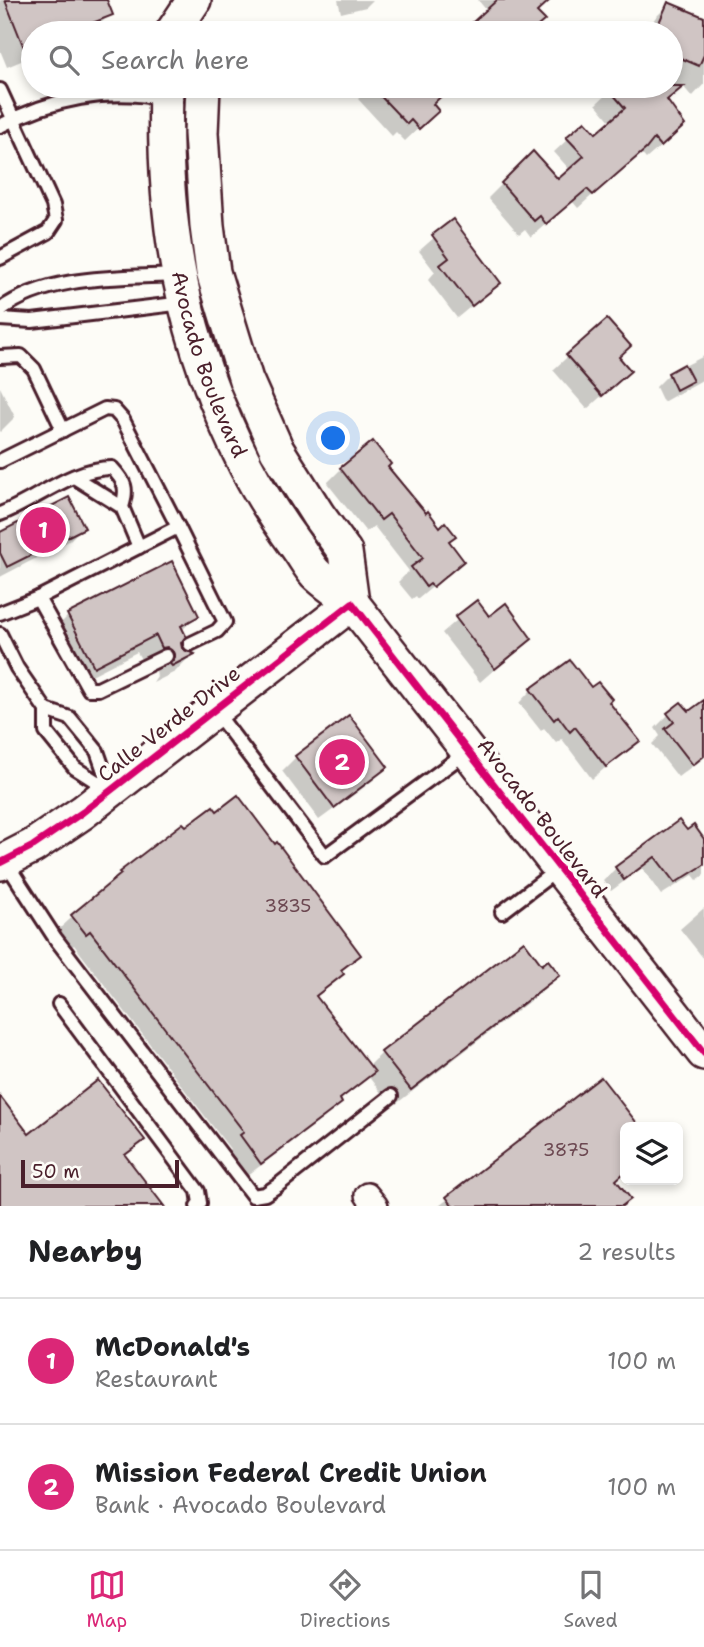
<!DOCTYPE html>
<html lang="en">
<head>
<meta charset="utf-8">
<style>
  :root { --surface:#fff; --page:#f6f6f6; --text:#202124; --muted:#757577; --line:#e0e0e0; --accent:#db2777 }
  body { margin:0; font-family:"Shantell Sans",sans-serif; background:var(--page); color:var(--text) }
  .controls { position:absolute; right:21px; bottom:21px; display:grid; overflow:hidden; border-radius:10px; box-shadow:0 4px 10px #0003 }
  .controls button { width:63px; height:63px; display:grid; place-items:center; padding:0; border:0; border-bottom:2px solid var(--line); background:var(--surface); color:var(--text); font:35px sans-serif }
  .scale { position:absolute; left:21px; bottom:18px; width:158px; box-sizing:border-box; padding-left:7px; border:4px solid #4a1f2b; border-top:0; font-size:19px; line-height:24px; white-space:nowrap; color:#4a1f2b; -webkit-text-stroke:5px #fdfcf7; paint-order:stroke }
  .you { position:absolute; left:334px; top:439px; width:24px; height:24px; margin:-18px; border:5px solid #fff; border-radius:50%; background:#1a73e8; box-shadow:0 0 0 10px #1a73e833 }
  .badge { display:grid; place-items:center; width:46px; height:46px; border-radius:50%; background:var(--accent); color:#fff; font-size:23px; font-weight:700 }
  .pin { position:absolute; translate:-50% -50%; border:4px solid #fff; box-shadow:0 2px 7px #0006 }
  .list { margin:0; padding:0; list-style:none }
  h2 { display:flex; justify-content:space-between; align-items:center; height:91px; margin:0; padding:0 28px; font-size:30px }
  h2 small { font-size:23px; font-weight:400; color:var(--muted) }
  .list li { display:grid; grid-template-columns:46px 1fr auto; gap:21px; align-items:center; box-sizing:border-box; height:126px; padding:0 28px; border-top:2px solid var(--line) }
  .list b { display:block; font-size:26px; white-space:nowrap }
  .list p { margin:0; font-size:23px; white-space:nowrap; color:var(--muted) }
  .list em { font-size:23px; font-style:normal; color:var(--muted) }
  .icon { flex:none; width:38px; height:38px; fill:none; stroke:currentColor; stroke-width:2; stroke-linecap:round; stroke-linejoin:round }
  .map { position:relative; flex:none; width:704px; height:1206px; overflow:hidden }
  .search { position:absolute; background:var(--surface); box-shadow:0 4px 10px #0003; left:21px; right:21px; top:21px; height:77px; display:flex; align-items:center; gap:18px; box-sizing:border-box; padding:0 24px; border-radius:38px; color:var(--muted); font-size:26px }
  .sheet { height:343px; background:var(--surface) }
  nav { display:flex; justify-content:space-around; align-items:center; box-sizing:border-box; height:98px; border-top:2px solid var(--line); background:var(--surface); font-size:19px; color:var(--muted) }
  nav a { display:grid; justify-items:center; gap:4px }
  nav .on { color:var(--accent) }
  .map>svg:first-child { display:block }
</style>
</head>
<body>
<div class="map">
<svg width="704" height="1206" viewBox="0 0 704 1206">
  <rect width="100%" height="100%" fill="#fdfcf7"/>
  <filter id="ink" filterUnits="userSpaceOnUse"><feTurbulence type="fractalNoise" baseFrequency=".0143" numOctaves="2"/><feDisplacementMap in="SourceGraphic" scale="14" xChannelSelector="R" yChannelSelector="G"/><feConvolveMatrix kernelMatrix="1 2 1 2 8 2 1 2 1" color-interpolation-filters="sRGB"/></filter>
  <g filter="url(#ink)">
    <!-- shadow -->
    <g fill="#0003">
      <path d="M0,0h105l5,14 -19,19h-58v23l-26,11 -7,-17z"/>
      <path d="M338,0h35l-7,7 -25,6z"/>
      <path d="M478,0h72l-14,12 6,8 -13,13h-66l24,-22z"/>
      <path d="M669,4l35,15v65l-12,13 -9,-11 -17,15 3,38 -23,20 -6,-7 -62,56 -6,-7 -41,36 -6,-8 -6,5 -31,-36 45,-45 25,28 12,-11 -16,-18 14,-13 28,-3 15,-14 -15,-18 19,-18h56v-53h-23l7,-15z"/>
      <path d="M412,22l11,11h-23z"/>
      <path d="M371,86h80l-20,18 -8,20 -18,17 -9,-9 -4,4 -34,-37z"/>
      <path d="M452,222l47,61 -42,35 -29,-38 7,-8 -16,-21z"/>
      <path d="M607,321l8,63 -28,25 -34,-39z"/>
      <path d="M704,356v23l-41,23 -7,-15 13,-13z"/>
      <path d="M0,387l15,30 -15,15z"/>
      <path d="M386,467l62,75v32l-30,25 -2,-3 -4,3 -14,-17 11,-11 -35,-45 -8,6 -39,-49 14,-14z"/>
      <path d="M83,527l-14,14 -69,36v-43z"/>
      <path d="M477,603l12,16 40,20 -49,43 -38,-49z"/>
      <path d="M68,616h129l-16,15 -1,11 1,8 11,4 -17,18 -22,11 4,-6 -1,-7 -8,-5h-4l-7,-13 -61,31 -26,-49z"/>
      <path d="M531,690h59l17,12 30,39 -45,38 -30,-40 -6,4 -12,-15 -3,3 -22,-28z"/>
      <path d="M704,702v55l-26,20 -26,-33 8,-8 -5,-8 14,-14h19z"/>
      <path d="M296,757l90,10 -14,14 -53,39 -37,-49z"/>
      <path d="M686,833l18,9v33l-7,5 -4,-5 -32,20 -19,-27 -31,23 -8,-10 13,-13z"/>
      <path d="M120,873l238,82 -43,43 53,69 14,-14 160,-86 16,8 -18,18 -148,114 -24,-31 -29,25 -15,17 -80,60 -18,-26 4,-3 -156,-204 -5,3 -13,-16z"/>
      <path d="M704,908v51l-24,-30z"/>
      <path d="M601,1079l37,48h-13v47l-10,8 6,24h-182z"/>
    </g>
    <!-- building -->
    <g fill="#d0c5c4" stroke="#4a1f2b" stroke-width="2">
      <path d="M5,0h102l6,15 -46,18h-34l-1,35z"/>
      <path d="M497,0h53l-13,12 8,8 -15,13h-69z"/>
      <path d="M668,2l36,15v38l-5,11 -28,-12v-21h-13l4,-7 -4,-1z"/>
      <path d="M371,86h81l-19,18 6,7 -20,18 -8,-9 -4,4z"/>
      <path d="M606,86h78l-17,14 18,25 -24,22 -7,-8 -8,10 -53,46 -6,-6 -41,35 -6,-8 -6,5 -33,-38 32,-32 25,28 26,-23 -18,-19 19,-16 11,12 29,-25z"/>
      <path d="M453,219l48,64 -29,23 -32,-41 9,-7 -17,-23z"/>
      <path d="M607,319l24,27 -12,11 12,14 -29,25 -36,-41z"/>
      <path d="M684,364l9,17 -17,9 -8,-17z"/>
      <path d="M373,441l18,23 -3,3 38,46 2,-2 12,16 5,-5 11,14 -7,5 15,20 -31,26 -3,-3 -4,3 -15,-20 12,-9 -34,-44 -8,6 -41,-52z"/>
      <path d="M69,497l16,31 -78,39 -7,-14v-21z"/>
      <path d="M172,561l27,55 -18,10 5,10 -5,7 1,5 13,6 -23,12 -2,-2 5,-7 -2,-5 -6,-5 -5,1 -6,-13 -62,32 -27,-53z"/>
      <path d="M477,600l12,16 17,-13 26,36 -37,30 -40,-52z"/>
      <path d="M570,660l21,27 7,-5 14,17 -3,3 31,39 -34,26 -31,-40 -5,5 -12,-16 -4,4 -24,-31z"/>
      <path d="M704,700v56l-11,9 -28,-36 9,-7 -7,-9 14,-11 8,9z"/>
      <path d="M349,715l39,52 -54,41 -39,-52z"/>
      <path d="M238,795l37,49 2,-2 84,113 -20,15 3,4 -28,22 59,76 -35,27 2,4 -81,61 -21,-29 4,-3 -81,-106 -73,-95 -4,3 -15,-19 50,-41 -2,-2 64,-49 3,3 27,-20 4,5z"/>
      <path d="M679,820l8,10 7,-5 10,14v26l-29,18 -20,-26 -31,23 -9,-13z"/>
      <path d="M524,941l18,24 6,-5 12,15 -149,115 -30,-38z"/>
      <path d="M601,1077l39,50h-15v45l-9,8 15,19 -9,7h-169l-7,-9z"/>
      <path d="M98,1080l47,60 -20,15 39,51h-164v-110l29,38z"/>
    </g>
    <g fill="none" stroke-linecap="round" stroke-linejoin="round">
      <!-- lane casing -->
      <g stroke="#4a1f2b" stroke-width="18">
        <g id="lane">
          <path d="M0,90l53,115 3,15 -8,12 -48,26"/>
          <path d="M0,126c50,-27 109,-39 165,-27"/>
          <path d="M0,310c49,-36 120,-32 178,-35"/>
          <path d="M0,319l32,2 152,-18"/>
          <path d="M0,357l21,-1 13,13 29,61"/>
          <path d="M0,461l105,-52 9,1 9,10 55,107 -140,71 -38,15"/>
          <path d="M74,477l48,30"/>
          <path d="M0,514c37,-14 71,-46 112,-46 13,14 16,20 10,39l17,40"/>
          <path d="M178,527l47,95 -8,9 -27,13"/>
          <path d="M38,598l51,91h9l68,-33"/>
          <path d="M0,634l17,34 29,42"/>
          <path d="M46,710l24,8 27,33 14,40 -36,-23 -29,-36z"/>
          <path d="M215,711l110,145 143,-105"/>
          <path d="M5,861l50,77 198,258 12,-2 12,-8 114,-90"/>
          <path d="M502,912l55,-42"/>
          <path d="M59,1004l139,187 2,12 -3,3"/>
        </g>
      </g>
      <!-- street casing -->
      <g stroke="#4a1f2b" stroke-width="28">
        <path id="street" d="M367,1195l9,11"/>
      </g>
      <!-- secondary casing -->
      <g stroke="#4a1f2b" stroke-width="38">
        <g id="secondary">
          <path d="M172,33l22,-33"/>
          <path id="s1" d="M166,86c-4,140 16,254 80,380 15,29 32,55 51,81 6,8 11,18 18,26 11,11 26,20 37,30l352,450"/>
          <path d="M203,86l-2,47 6,93 6,46 33,108 31,70 41,65 27,37 7,51"/>
          <path d="M0,863l33,-17 50,-34 269,-209"/>
        </g>
      </g>
      <!-- lane -->
      <use href="#lane" stroke="#fdfcf7" stroke-width="12"/>
      <!-- street -->
      <use href="#street" stroke="#fdfcf7" stroke-width="23"/>
      <!-- secondary -->
      <use href="#secondary" stroke="#fdfcf7" stroke-width="33"/>
      <!-- cycleway casing -->
      <g stroke="#fdfcf7" stroke-width="11">
        <path id="cycleway" d="M0,863l33,-17 50,-34 269,-209 352,450"/>
      </g>
      <!-- cycleway -->
      <use href="#cycleway" stroke="#d6006c" stroke-width="7"/>
    </g>
  </g>
  <g text-anchor="middle" stroke-width="7" stroke-linejoin="round" paint-order="stroke">
    <!-- number labels -->
    <g font-size="18" fill="#6c4851">
      <text x="288" y="912">3835</text>
      <text x="566" y="1156">3875</text>
    </g>
    <!-- street labels -->
    <g font-size="21" fill="#4a1f2b" stroke="#fdfcf7">
      <text dy="7" stroke="none"><textPath href="#s1" startOffset="284">Avocado Boulevard</textPath></text>
      <text transform="translate(169 724) rotate(-38)" y="7">Calle Verde Drive</text>
      <text transform="translate(542 818) rotate(52)" y="7">Avocado Boulevard</text>
    </g>
  </g>
</svg>
<div class="controls">
<button><svg class="icon" aria-label="layers" viewBox="0 0 24 24"><path d="M12 4l9 5-9 5-9-5zM3 14l9 5 9-5"/></svg></button>
</div>
<div class="scale">50 m</div>
<div class="you"></div>
<div class="pin badge" style="left:43px;top:530px">1</div>
<div class="pin badge" style="left:342px;top:762px">2</div>
<div class="search"><svg class="icon" aria-label="search" viewBox="0 0 24 24"><circle cx="10" cy="10" r="6"/><path d="M15 15l6 6"/></svg>Search here</div>
</div>
<section class="sheet">
<h2>Nearby<small>2 results</small></h2>
<ul class="list">
<li><span class="badge">1</span><div><b>McDonald's</b><p>Restaurant</p></div><em>100 m</em></li>
<li><span class="badge">2</span><div><b>Mission Federal Credit Union</b><p>Bank · Avocado Boulevard</p></div><em>100 m</em></li>
</ul>
</section>
<nav>
<a class="on"><svg class="icon" aria-label="map" viewBox="0 0 24 24"><path d="M3 6l6-2 6 2 6-2v14l-6 2-6-2-6 2zM9 4v14M15 6v14"/></svg>Map</a>
<a><svg class="icon" aria-label="directions" viewBox="0 0 24 24"><path d="M12 3l9 9-9 9-9-9zM9 14v-3h6M13 9l2 2-2 2"/></svg>Directions</a>
<a><svg class="icon" aria-label="saved" viewBox="0 0 24 24"><path d="M7 4h10v16l-5-4-5 4z"/></svg>Saved</a>
</nav>
</body>
</html>
